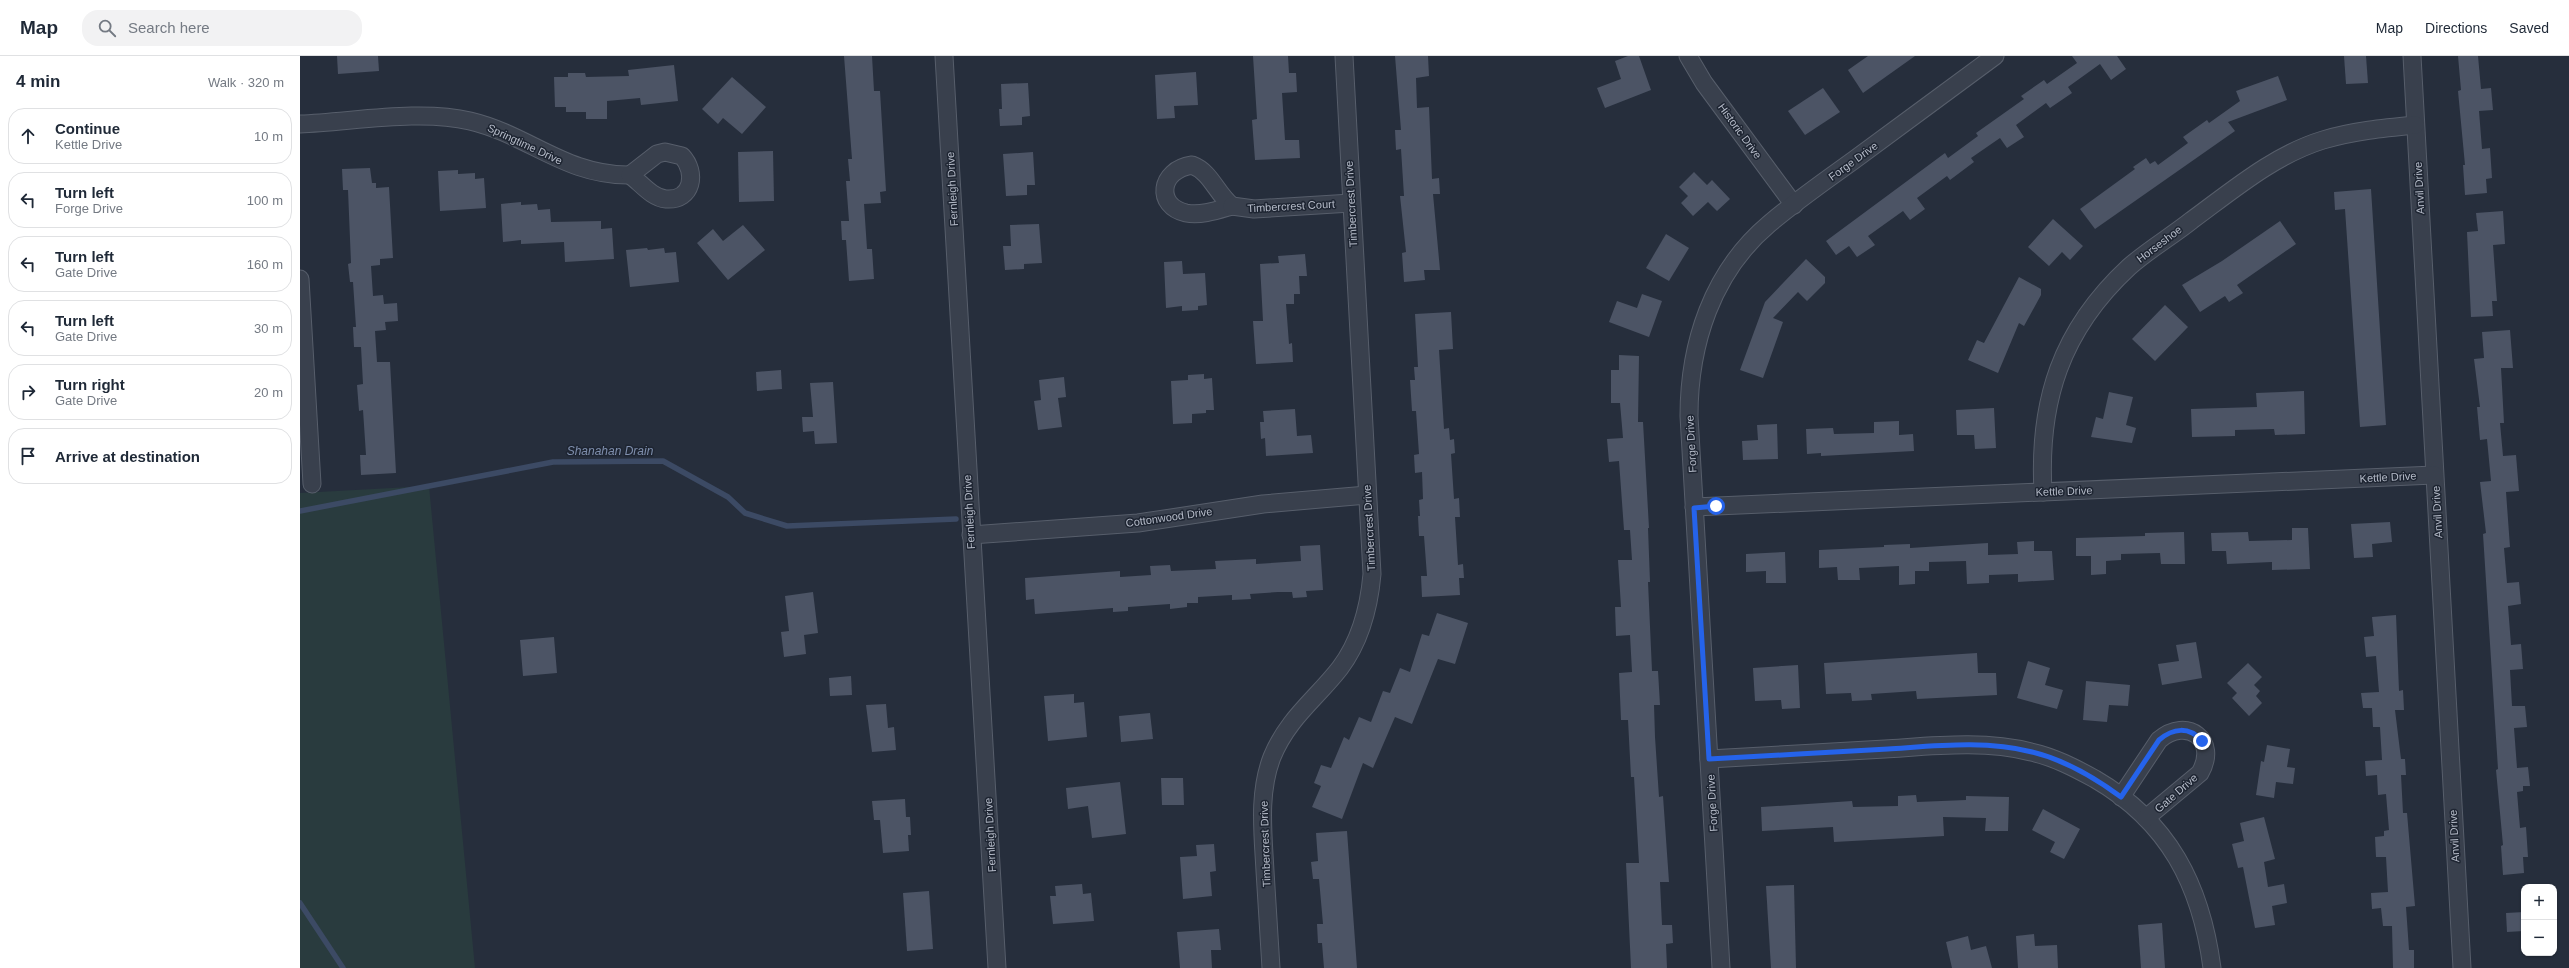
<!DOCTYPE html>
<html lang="en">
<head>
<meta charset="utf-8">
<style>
  :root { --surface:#fff; --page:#f2f2f3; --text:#1f2937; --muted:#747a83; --line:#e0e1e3 }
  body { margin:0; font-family:Helvetica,sans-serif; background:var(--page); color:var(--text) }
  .controls { position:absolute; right:12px; bottom:12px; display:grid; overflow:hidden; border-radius:8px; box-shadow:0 1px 3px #0004 }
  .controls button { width:36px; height:36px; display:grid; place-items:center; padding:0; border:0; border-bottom:1px solid var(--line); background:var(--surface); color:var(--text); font:20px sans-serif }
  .stop { position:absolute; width:12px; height:12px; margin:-9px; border:3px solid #2563eb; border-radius:50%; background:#fff }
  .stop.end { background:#2563eb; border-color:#fff; box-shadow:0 1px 4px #0008 }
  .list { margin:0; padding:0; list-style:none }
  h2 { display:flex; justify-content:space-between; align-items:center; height:52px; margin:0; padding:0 16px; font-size:17px }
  h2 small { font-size:13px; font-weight:400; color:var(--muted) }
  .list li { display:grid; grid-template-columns:26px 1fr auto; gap:12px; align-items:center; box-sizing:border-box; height:56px; margin:0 8px 8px; padding:0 8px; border:1px solid var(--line); border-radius:16px }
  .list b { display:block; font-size:15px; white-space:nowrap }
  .list p { margin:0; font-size:13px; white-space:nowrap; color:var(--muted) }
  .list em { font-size:13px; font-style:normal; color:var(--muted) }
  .icon { flex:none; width:22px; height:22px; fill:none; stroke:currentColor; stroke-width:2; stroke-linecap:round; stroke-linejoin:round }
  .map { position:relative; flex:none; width:2269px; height:912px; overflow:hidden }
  header { display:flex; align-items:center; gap:24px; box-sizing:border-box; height:56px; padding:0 20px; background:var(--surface); border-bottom:1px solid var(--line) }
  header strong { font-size:19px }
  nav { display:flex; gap:22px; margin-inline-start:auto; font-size:14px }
  .search { width:280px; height:36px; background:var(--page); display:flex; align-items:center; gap:10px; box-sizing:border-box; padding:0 14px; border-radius:16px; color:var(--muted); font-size:15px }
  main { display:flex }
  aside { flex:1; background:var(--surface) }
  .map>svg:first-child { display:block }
</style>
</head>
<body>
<header>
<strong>Map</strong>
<div class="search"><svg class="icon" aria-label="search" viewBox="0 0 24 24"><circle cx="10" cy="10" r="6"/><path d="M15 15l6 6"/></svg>Search here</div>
<nav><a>Map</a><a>Directions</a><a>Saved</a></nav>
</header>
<main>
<aside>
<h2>4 min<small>Walk · 320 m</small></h2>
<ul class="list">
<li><svg class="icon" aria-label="ahead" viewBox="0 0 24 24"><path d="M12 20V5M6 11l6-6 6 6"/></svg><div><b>Continue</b><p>Kettle Drive</p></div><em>10 m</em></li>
<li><svg class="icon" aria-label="left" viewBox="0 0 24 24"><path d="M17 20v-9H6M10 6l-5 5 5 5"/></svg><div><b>Turn left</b><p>Forge Drive</p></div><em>100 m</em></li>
<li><svg class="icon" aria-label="left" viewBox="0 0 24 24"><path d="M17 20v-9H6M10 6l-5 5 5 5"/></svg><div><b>Turn left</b><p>Gate Drive</p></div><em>160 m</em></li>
<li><svg class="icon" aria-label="left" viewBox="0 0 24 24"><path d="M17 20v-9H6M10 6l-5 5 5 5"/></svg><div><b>Turn left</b><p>Gate Drive</p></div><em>30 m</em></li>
<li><svg class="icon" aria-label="right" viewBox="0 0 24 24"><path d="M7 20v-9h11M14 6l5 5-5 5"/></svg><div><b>Turn right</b><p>Gate Drive</p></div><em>20 m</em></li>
<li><svg class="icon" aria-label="arrive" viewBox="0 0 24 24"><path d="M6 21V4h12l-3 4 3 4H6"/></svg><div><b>Arrive at destination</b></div></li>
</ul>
</aside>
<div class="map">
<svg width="2269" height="912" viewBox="0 0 2269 912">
  <rect width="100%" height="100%" fill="#262e3c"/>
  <!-- green -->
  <path fill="#293b3e" d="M129,430l46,482h-175v-475z"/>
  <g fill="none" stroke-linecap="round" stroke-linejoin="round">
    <!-- stream -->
    <g stroke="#3c4a64" stroke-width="5.5">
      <path d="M0,455l253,-49 110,-1 65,36 17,16 42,13 169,-7"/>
      <path d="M0,847l43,65"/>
    </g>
  </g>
  <!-- building -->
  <g fill="#4c5465">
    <path d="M37,0h41l1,15 -41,3z"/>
    <path d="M544,0h28l2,35h6l6,100 -6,1 1,11 -17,1 3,45h5l2,30 -25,2 -3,-41h-4l-1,-19h8l-3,-40h4l-2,-22h4z"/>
    <path d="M953,0h35l1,17h7l1,19 -15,1 3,47h14l1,18 -45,2 -3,-40 5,-1z"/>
    <path d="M1095,0h33l1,20 -13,2 1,30 12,-1 3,72 7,-1 1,16h-7l7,76h-16l1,10 -21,2 -2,-29 4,-1 -6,-56h4l-3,-47 -5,1 -1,-20h6z"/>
    <path d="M1328,0h11l12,34 -46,18 -8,-20 24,-9 -6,-18z"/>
    <path d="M1568,0h47l-52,37 -15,-23z"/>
    <path d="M1772,0h45l9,13 -15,11 -11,-16 -32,23 4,6 -22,15 -4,-5 -30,22 8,12 -17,11 -7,-10 -29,20 3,4 -24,18 -3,-4 -30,22 8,11 -15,11 -7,-9 -35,25 7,9 -18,12 -8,-11 -13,9 -10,-14 119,-88 3,5 30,-22 -2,-3 48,-34 -3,-3 23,-16 3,4 30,-21z"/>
    <path d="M2044,0h22l2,27 -22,1z"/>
    <path d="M2158,0h20l3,33 10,-1 2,22 -14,1 3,38 8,-1 2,30 -6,1 1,14 -22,2 -2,-30h2l-7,-74 3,-1z"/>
    <path d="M374,9l4,36 -37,4 -1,-7 -33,3v18h-21v-7h-20v-5h-11l-1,-30h14v-4h17l1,4 43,-1 -1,-6z"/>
    <path d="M896,16l2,33 -24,1 1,12 -18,1 -2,-44z"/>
    <path d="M1978,20l9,24 -59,22 7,9 -140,98 -15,-20 55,-40 -2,-2 13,-9 4,6 5,-3 3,4 30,-22 -5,-6 24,-17 2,3 31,-22 -4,-10z"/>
    <path d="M432,21l34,30 -24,27 -19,-16 -5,6 -16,-15z"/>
    <path d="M728,27l2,33 -8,1v8l-22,1 -1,-17h3l-1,-25z"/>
    <path d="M1523,32l17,24 -35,23 -17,-24z"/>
    <path d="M473,95l1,50 -35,1 -1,-50z"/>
    <path d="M733,96l2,33h-8v10l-21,1 -3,-42z"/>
    <path d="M70,112l2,15h4v5l13,-1 4,71 -13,1v6l-9,1 2,30 10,-1 1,9 13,-1 1,18 -13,1 1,8 -11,1 2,31h13l6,111 -35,2 -1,-20h6l-3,-45 -4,1 -2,-26 6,-1 -2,-37h-7l-1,-20h3l-3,-45h-3l-2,-18 3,-1 -3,-73h-5l-1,-21z"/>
    <path d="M158,114v4l17,-1v6l9,-1 2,30 -46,3 -2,-40z"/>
    <path d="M1394,116l13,13 5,-5 18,19 -13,12 -9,-9 -15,14 -12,-13 7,-7 -9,-9z"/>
    <path d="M2071,133l15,236 -26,2 -15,-218 -10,1 -1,-18z"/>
    <path d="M221,146v3l16,-1 1,6 12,-1 1,13 50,-1v8l11,-1 2,31 -49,3 -1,-20 -43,2v-4l-18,2 -2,-38z"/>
    <path d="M2203,155l2,33 -12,1 4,56h-5l1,15 -22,1 -4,-85 11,-1 -2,-18z"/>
    <path d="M1753,163l30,27 -13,14 -8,-8 -13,14 -21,-19z"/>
    <path d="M1980,165l16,23 -59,41 6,8 -14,9 -4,-6 -25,16 -18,-27 40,-24z"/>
    <path d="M739,168l3,39 -18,1v5l-19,1 -2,-24h8l-1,-21z"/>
    <path d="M443,169l22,25 -37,30 -31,-37 16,-14 10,12z"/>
    <path d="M1366,178l23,14 -20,33 -23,-13z"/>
    <path d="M347,192l1,2 16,-2 1,5 11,-1 3,30 -49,5 -4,-37z"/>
    <path d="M1005,198l2,22h-8l1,18h-6v10h-8l3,40 3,-1 1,19 -37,2 -3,-43h10l-3,-57 19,-1 -1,-7z"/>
    <path d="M1506,203l19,18v6l-18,18 -9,-9 -25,26 10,4 -20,56 -23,-8 25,-68z"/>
    <path d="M882,205l1,13 22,-1 2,32 -9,1v4l-16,1v-5l-16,2 -2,-46z"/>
    <path d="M1719,221l22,12v6l-17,31 -5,-3 -21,50 -30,-13 9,-20 7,3z"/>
    <path d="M1342,238l20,7 -13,36 -40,-15 8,-21 20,7z"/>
    <path d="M1865,249l23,22 -33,34 -23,-22z"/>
    <path d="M1151,256l2,37 -14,1 5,79 5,-1 1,12 4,-1 1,14 -4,1 3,45 5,-1 1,19h-5l3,48 5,-1 1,14h-5l1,17 -38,2 -1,-21h6l-3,-40h-5l-1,-20h2l-1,-16 4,-1 -1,-27 -7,1 -1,-18 5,-1 -3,-43h-4l-2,-31h5l-1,-13h4l-3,-53z"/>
    <path d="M2210,274l3,38h-12l3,55h-4l3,33 13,-1 3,36 -13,1 4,55 -6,1 3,35 12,-1 2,22 -13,2 3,39 10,-1 2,25 -13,1 2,36h13l2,21 -13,1 3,40 11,-1 2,19h-7v5l-6,1 3,36 6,-1 2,30h-5l1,16 -21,2 -2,-29 2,-1 -7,-75 2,-1 -15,-235 3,-1 -6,-51 11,-1 -4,-42 -7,1 -3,-33h3l-6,-48 10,-1 -2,-26z"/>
    <path d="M1319,299l20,1 -1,66h5l6,106h-1l2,54h-2l4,89h6l2,34h-6l1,32 4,60 4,-1 6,86h-9l2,43h10l1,18 -7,1 1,24h-36l-5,-105h13l-5,-86h-3l-3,-57h-7l-2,-47 13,-1 -2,-37 -14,1 -1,-29h6l-3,-47h14l-2,-30h-6l-5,-69 -10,1 -2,-23 16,-1 -3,-35h-9v-33h8z"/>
    <path d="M481,314l1,19 -25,2 -1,-19z"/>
    <path d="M904,318v5l8,-1 2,32h-8v3l-14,1v9l-19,1 -2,-43 17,-1v-5z"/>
    <path d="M764,321l2,20 -8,1 4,29 -24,3 -4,-29 7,-1 -2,-20z"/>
    <path d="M533,326l4,61 -22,1 -1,-13 -11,1 -1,-15h11l-3,-34z"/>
    <path d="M2004,335l1,43 -30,1 -1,-6 -39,1v6l-43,1 -1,-28 66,-2 -1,-14z"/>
    <path d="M1809,336l24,5 -7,28 10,3 -4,15 -41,-6 5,-20 7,2z"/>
    <path d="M1694,352l2,40 -21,1 -1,-14h-17l-1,-25z"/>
    <path d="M995,353l2,27 14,-1 2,18 -47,3 -1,-18 -4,1 -1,-17h4l-1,-11z"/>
    <path d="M1599,365v14l14,-1 1,17 -93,5v-3l-14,1 -1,-25 27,-1 1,6 40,-1v-11z"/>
    <path d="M1477,368l1,35 -35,1 -1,-19 16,-1 -1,-15z"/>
    <path d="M2090,466l2,20 -20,2 1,13 -19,1 -3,-34z"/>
    <path d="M1992,472h16l2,41 -38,1v-8l-45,2 -1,-13h-14l-1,-18 37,-1 1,9 43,-1z"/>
    <path d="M1884,476l1,32h-24l-1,-11 -39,1v6l-15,1v13l-15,1v-19h-15v-18l69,-2v-3z"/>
    <path d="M1734,485v10h18l2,29 -36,2v-8l-29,1v8l-22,1 -1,-23 -37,1v9h-14v13l-16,1v-19l-40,2 1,12h-22l-1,-13 -18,1v-18l65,-3v-2l26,-1v4l78,-5v12l30,-1 -1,-12z"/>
    <path d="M1020,489l3,45 -17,1 1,6 -14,1 -1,-6h-14l-28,2 1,5 -19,1v-5l-34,2v6h-11v4l-17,2v-5l-42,3v4l-15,1v-4l-78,6 -1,-15 -8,1 -1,-22 95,-7v6l31,-2 -1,-9 20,-1 1,6 45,-2 -1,-8 41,-2v5l45,-3 -1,-15z"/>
    <path d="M1485,496l1,31h-20v-12l-20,1v-18z"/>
    <path d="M513,536l5,41 -14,2 2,19 -22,3 -3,-25 8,-1 -4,-35z"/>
    <path d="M1137,557l31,10 -13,41 -17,-5 -26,65 -17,-7 -22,51 -10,-5 -21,56 -30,-12 9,-21 -7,-3 7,-18 10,3 13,-31 5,3 10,-23 12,5 12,-31 7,2 10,-25 10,4 12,-38 7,2z"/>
    <path d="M2096,559l3,76 4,-1 1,20h-9l6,49h4l1,16h-5l2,38h4l8,93 -9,1 3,43h5v18h-21l-1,-42h-9l-2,-18 -9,1 -1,-16 17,-1 -2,-35h-10l-1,-20 9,-1v-5l5,-1 -3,-36 -8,1 -1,-20 -11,1 -1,-15 17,-1 -2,-33h-7l-1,-19h-9l-2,-15 18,-1 -3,-36 -10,1 -2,-20 10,-1 -2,-19z"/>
    <path d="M254,581l3,36 -34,3 -3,-36z"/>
    <path d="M1896,586l6,36 -40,7 -4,-21 21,-3 -3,-16z"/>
    <path d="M1677,597l1,20h18l1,22 -80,4 -1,-8 -45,3 1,6 -20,1 -1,-8 -25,1 -2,-31z"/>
    <path d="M1728,605l22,7 -5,17 18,5 -6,19 -40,-11z"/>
    <path d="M1948,607l14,14 -8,8 6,6 -4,5 6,7 -13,13 -17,-18 5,-5 -10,-10z"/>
    <path d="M1498,609l2,43 -18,1 -1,-9 -26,1 -2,-33z"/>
    <path d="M551,620l1,19 -22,1 -1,-18z"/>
    <path d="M1786,625l44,4 -2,21 -19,-1 -2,17 -24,-2z"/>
    <path d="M774,638v9l10,-1 3,35 -39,4 -4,-45z"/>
    <path d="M586,648l2,24 6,-1 2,23 -24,2 -6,-47z"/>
    <path d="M850,657l3,26 -32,3 -2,-26z"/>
    <path d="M1967,689l23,4 -3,18 8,1 -2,16 -17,-2 -2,16 -18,-3 5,-34 3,1z"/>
    <path d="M861,722h22l1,27h-22z"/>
    <path d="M820,726l6,52 -34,4 -4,-32 -20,3 -2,-21z"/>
    <path d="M1616,739l1,7 49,-2v-4l43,1 -1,34h-23l1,-13 -43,-1 1,19 -110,6 -1,-15 -71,4 -1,-24 91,-6 1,6 45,-1v-10z"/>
    <path d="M605,743l1,18h4l1,18h-3l1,16 -26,2 -3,-33h-6l-2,-19z"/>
    <path d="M1743,753l37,20 -16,30 -14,-7 5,-10 -23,-12z"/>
    <path d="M1964,761l11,42 -11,3 4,25 16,-3 3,19 -15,3 3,19 -20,3 -12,-61 -5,1 -6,-24 12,-3 -4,-18z"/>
    <path d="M1047,775l10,137h-33l-2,-25h-4l-1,-19h6l-4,-45h-6l-2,-17 7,-1 -2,-28z"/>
    <path d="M914,788l2,27 -6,1 2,24 -29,3 -3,-42 17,-1 -1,-11z"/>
    <path d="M782,828l1,10 8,-1 3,28 -41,3 -3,-28h6l-1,-10z"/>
    <path d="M1494,829l2,83h-25l-5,-82z"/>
    <path d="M629,835l4,58 -26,2 -4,-58z"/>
    <path d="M2224,856v19l-17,1 -1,-19z"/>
    <path d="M1862,867l3,45h-24l-3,-43z"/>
    <path d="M919,873l2,21h-10l1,18h-32l-3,-36z"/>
    <path d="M1734,878l1,12 22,-1 1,23h-40l-2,-32z"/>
    <path d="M1668,880l3,14 15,-4 6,22h-40l-6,-26z"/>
  </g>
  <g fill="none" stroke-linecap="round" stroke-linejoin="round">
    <!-- minor casing -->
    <g stroke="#575e6b" stroke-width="19">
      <g id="minor">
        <path d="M644,0l53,912"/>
        <path d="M1388,0l16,27 90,122"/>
        <path d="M2112,0l50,912"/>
        <path d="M0,68c52,-2 120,-15 170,-3 59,14 96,55 160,54"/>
        <path d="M365,96l17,4c15,16 11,45 -16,43 -14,-1 -25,-16 -36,-24l27,-21z"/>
        <path d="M892,109c19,7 24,28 40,41 -14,4 -31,10 -46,7 -31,-7 -27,-43 6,-48z"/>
        <path d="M932,150l22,3 97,-6"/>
        <path d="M0,223l12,205"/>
        <path d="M1743,436c-5,-91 18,-162 86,-225 19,-17 43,-31 63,-47 41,-30 82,-65 131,-80 30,-9 61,-12 92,-15"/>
        <path d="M1394,451l740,-32"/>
        <path d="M671,479l167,-12 125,-19 104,-9"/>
        <path d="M1409,703c59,-3 117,-7 176,-10 48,-3 99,-9 146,3 23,5 44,16 64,27 74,43 106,106 117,189"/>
        <path d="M1821,741l38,-57c28,-24 60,0 41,33l-54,45"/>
        <path d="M971,912c-2,-32 -4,-65 -6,-97 -2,-38 -7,-78 7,-114 16,-39 44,-58 68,-89 21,-28 29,-60 32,-94l-28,-518"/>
        <path d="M1421,912l-32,-552c0,-72 23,-144 80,-192 27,-23 56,-43 85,-64 47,-35 94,-69 141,-104"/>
      </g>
    </g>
    <!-- minor -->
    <use href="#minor" stroke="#39404d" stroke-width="17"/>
  </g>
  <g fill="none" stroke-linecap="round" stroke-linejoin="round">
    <!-- route -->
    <path stroke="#2563eb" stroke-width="5" d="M1416,450l-22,2 15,251c60,-3 119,-7 179,-10 47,-3 98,-9 144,3 33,8 62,25 89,45l38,-57c14,-12 30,-14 43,1"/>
  </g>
  <g text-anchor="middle" stroke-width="3" stroke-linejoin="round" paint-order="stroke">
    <!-- street labels -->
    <g font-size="11" fill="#b5bbc8" stroke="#1e2532">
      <text transform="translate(1440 75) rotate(54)" y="4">Historic Drive</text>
      <text transform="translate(225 88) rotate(25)" y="4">Springtime Drive</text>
      <text transform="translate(1553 105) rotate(-36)" y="4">Forge Drive</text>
      <text transform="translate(2119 132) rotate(-93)" y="4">Anvil Drive</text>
      <text transform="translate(652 133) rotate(-93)" y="4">Fernleigh Drive</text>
      <text transform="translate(1051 148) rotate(-93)" y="4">Timbercrest Drive</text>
      <text transform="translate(991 150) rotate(-3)" y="4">Timbercrest Court</text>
      <text transform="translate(1859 188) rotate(-37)" y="4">Horseshoe</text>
      <text transform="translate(1391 388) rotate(-93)" y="4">Forge Drive</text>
      <text transform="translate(2088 421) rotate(-3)" y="4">Kettle Drive</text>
      <text transform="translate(1764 435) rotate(-2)" y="4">Kettle Drive</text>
      <text transform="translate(669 456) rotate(-93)" y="4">Fernleigh Drive</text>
      <text transform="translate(2137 456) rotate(-93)" y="4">Anvil Drive</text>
      <text transform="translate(869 461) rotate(-8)" y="4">Cottonwood Drive</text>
      <text transform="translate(1069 472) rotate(-93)" y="4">Timbercrest Drive</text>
      <text transform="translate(1876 737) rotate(-41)" y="4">Gate Drive</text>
      <text transform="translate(1412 747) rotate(-93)" y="4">Forge Drive</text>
      <text transform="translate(690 779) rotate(-93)" y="4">Fernleigh Drive</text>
      <text transform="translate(2154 780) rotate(-93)" y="4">Anvil Drive</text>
      <text transform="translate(965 788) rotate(-92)" y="4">Timbercrest Drive</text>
    </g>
    <!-- water labels -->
    <g font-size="12" font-style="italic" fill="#7f8fad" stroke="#1e2532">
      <text x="310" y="399">Shanahan Drain</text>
    </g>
  </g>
</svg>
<div class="controls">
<button>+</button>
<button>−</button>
</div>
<div class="stop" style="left:1416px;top:450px"></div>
<div class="stop end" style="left:1902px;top:685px"></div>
</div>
</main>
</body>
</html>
